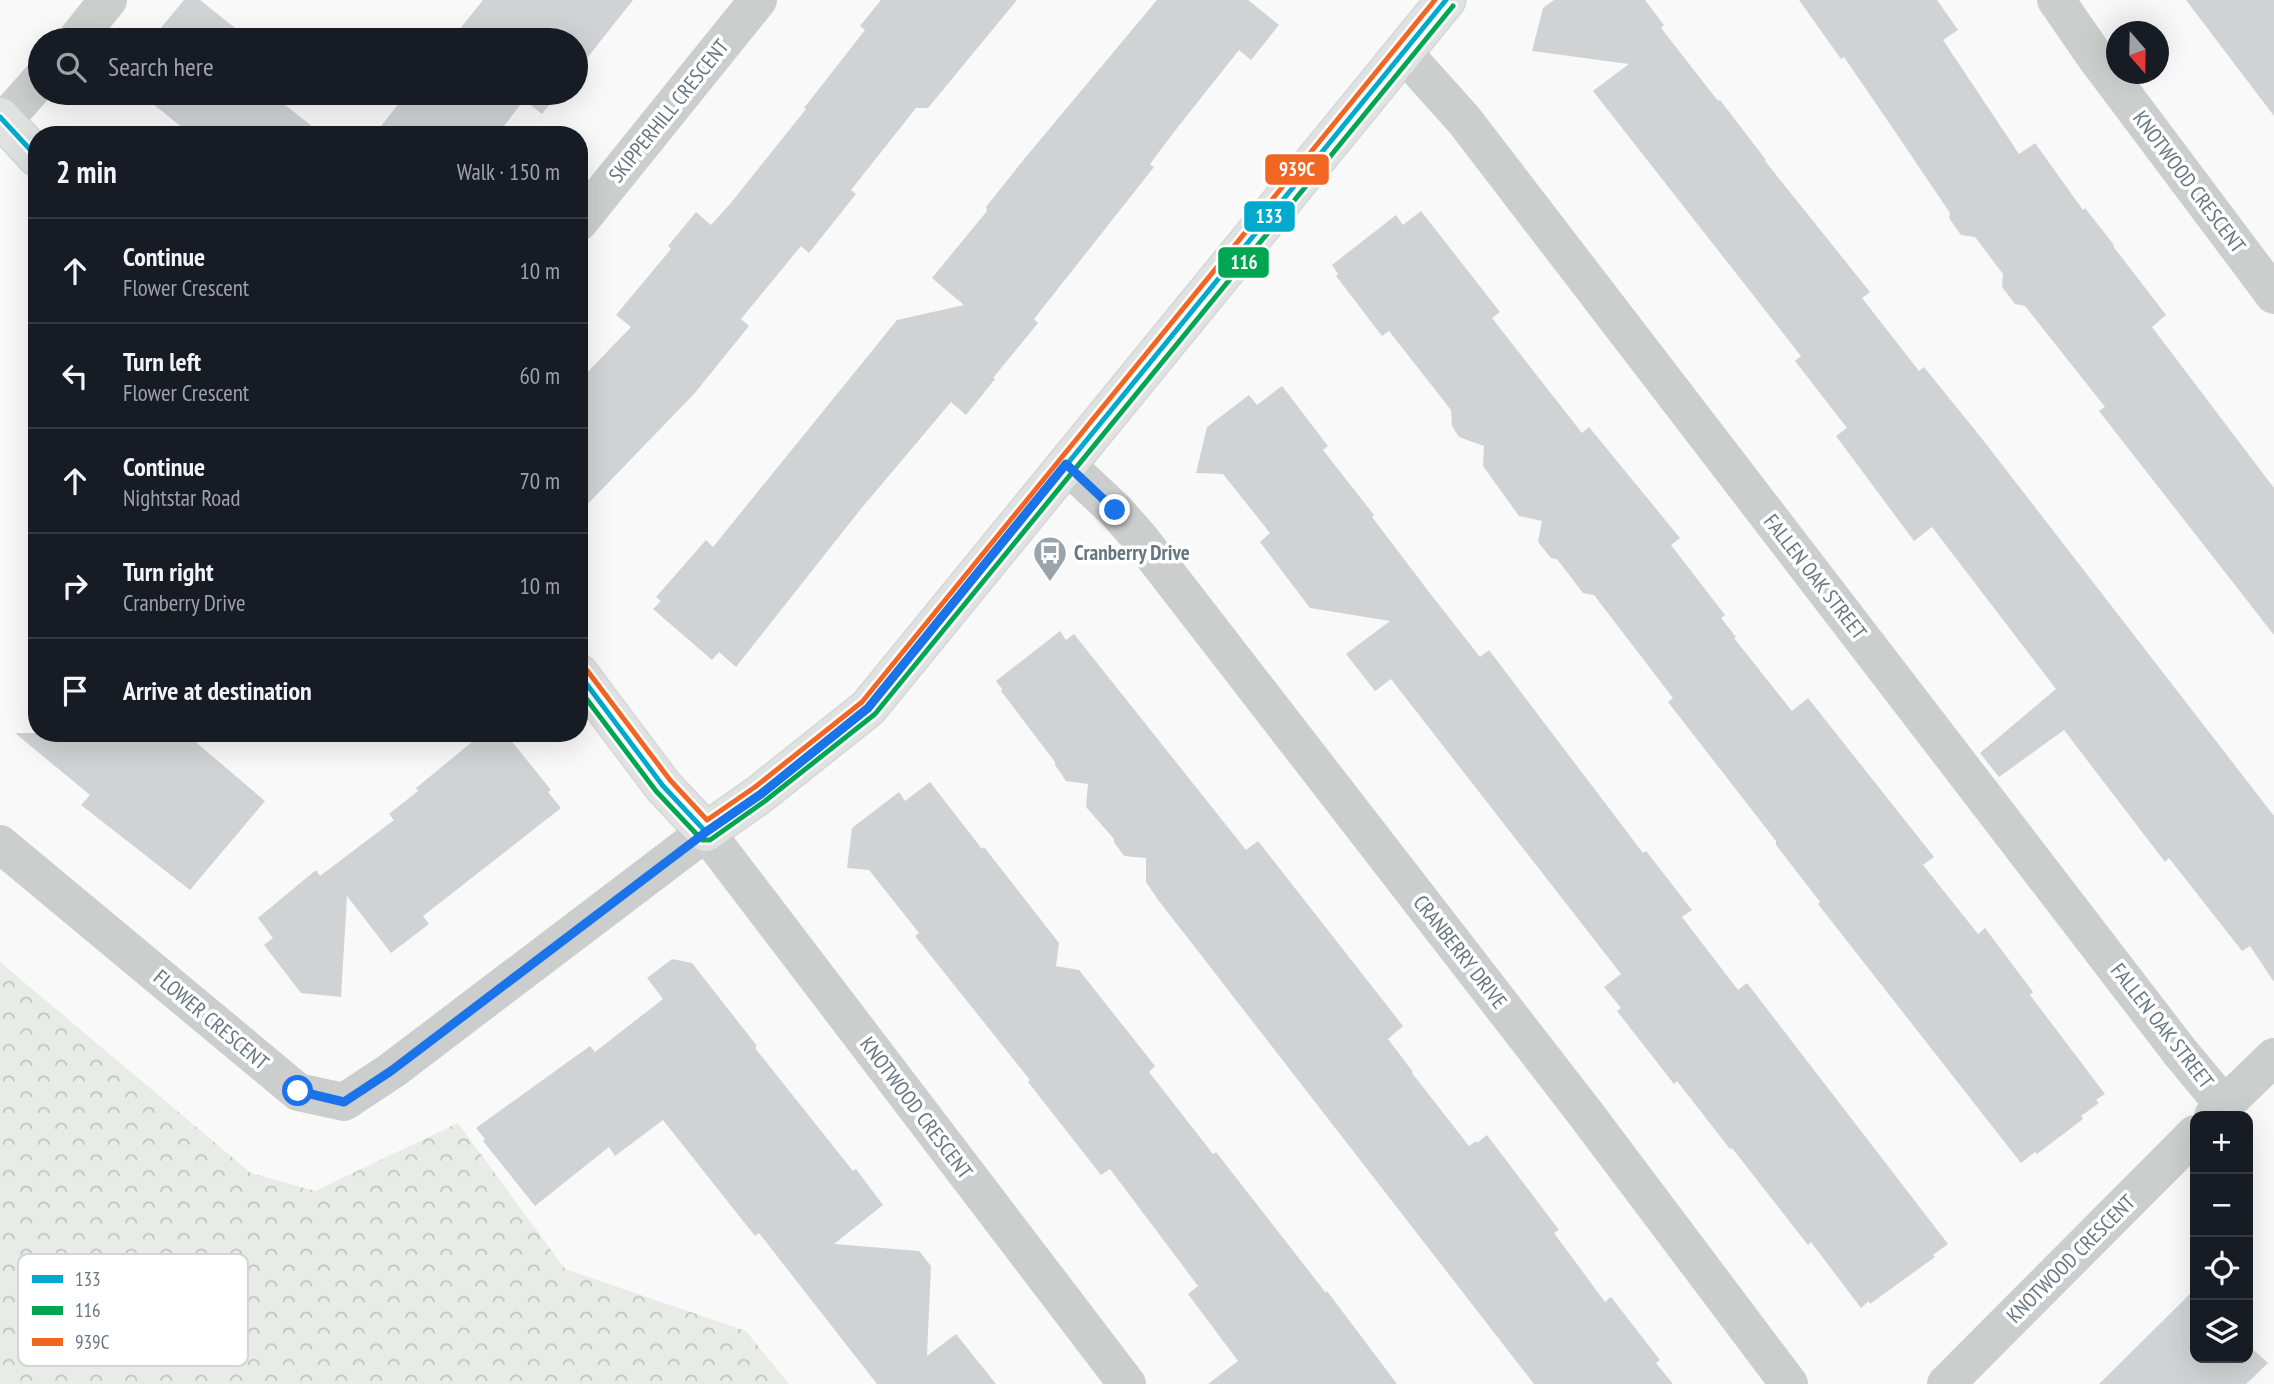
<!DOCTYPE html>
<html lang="en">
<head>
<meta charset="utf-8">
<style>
  :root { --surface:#171b24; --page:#20242c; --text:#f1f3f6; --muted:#9ea1a6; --line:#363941 }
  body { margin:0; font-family:"PT Sans Narrow",sans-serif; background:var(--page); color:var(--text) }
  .controls { position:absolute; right:21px; bottom:21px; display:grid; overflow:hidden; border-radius:14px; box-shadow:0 7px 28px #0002 }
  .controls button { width:63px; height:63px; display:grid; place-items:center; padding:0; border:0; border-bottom:2px solid var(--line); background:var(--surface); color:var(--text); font:35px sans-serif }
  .compass { position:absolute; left:2106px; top:21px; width:63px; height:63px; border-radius:50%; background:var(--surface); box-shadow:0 7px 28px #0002; rotate:160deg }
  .stop { position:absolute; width:21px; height:21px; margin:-16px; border:5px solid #1a73e8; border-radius:50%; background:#fff }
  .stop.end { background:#1a73e8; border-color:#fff; box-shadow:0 2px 7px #0008 }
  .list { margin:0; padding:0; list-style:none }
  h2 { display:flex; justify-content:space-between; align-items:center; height:91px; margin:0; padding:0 28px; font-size:30px }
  h2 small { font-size:23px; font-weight:400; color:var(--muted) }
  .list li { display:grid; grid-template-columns:46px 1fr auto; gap:21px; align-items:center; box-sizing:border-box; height:105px; padding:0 28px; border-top:2px solid var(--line) }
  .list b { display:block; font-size:26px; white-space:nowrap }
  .list p { margin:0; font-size:23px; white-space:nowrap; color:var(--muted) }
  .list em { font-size:23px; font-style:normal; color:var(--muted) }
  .icon { flex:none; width:38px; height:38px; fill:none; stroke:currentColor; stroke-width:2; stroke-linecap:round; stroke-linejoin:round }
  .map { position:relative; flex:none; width:2274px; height:1384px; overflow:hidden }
  .search { position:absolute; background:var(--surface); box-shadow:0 7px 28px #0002; left:28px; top:28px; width:560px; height:77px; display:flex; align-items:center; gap:18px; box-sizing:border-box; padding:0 24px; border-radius:38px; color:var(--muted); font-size:26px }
  .panel { position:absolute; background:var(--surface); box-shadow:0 7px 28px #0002; left:28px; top:126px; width:560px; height:616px; border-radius:28px }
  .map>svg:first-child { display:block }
</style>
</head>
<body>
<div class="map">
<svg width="2274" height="1384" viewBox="0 0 2274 1384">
  <defs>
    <pattern id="park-crowns" width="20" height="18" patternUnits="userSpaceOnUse" patternTransform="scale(1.75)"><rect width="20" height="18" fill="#e8ebe6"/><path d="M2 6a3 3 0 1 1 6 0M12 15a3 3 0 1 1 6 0" fill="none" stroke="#c0c3c0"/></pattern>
  </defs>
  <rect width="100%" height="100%" fill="#f9f9f9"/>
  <!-- park -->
  <path fill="url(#park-crowns)" d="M0,962l251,211 64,18 143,-68 107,146 181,62 43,53h-789z"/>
  <!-- building -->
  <g fill="#d0d2d3">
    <path d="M184,0h16l50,40h-99z"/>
    <path d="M483,0h150l-57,72v-32h-125z"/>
    <path d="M881,0h136l-89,108h-12l-65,82 5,4 -47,59 -8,-7 -60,73 8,7 -55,68 -115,119v-132l52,-54 -15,-12 55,-66 -3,-3 28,-34 15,13 19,-21 76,-95 -2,-1 61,-78 -5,-4z"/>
    <path d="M1157,0h91l31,25 -28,35 -12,-10 -65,82 -24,32 4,3 -120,152 4,4 -45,55 2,1 -29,36 -15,-13 -91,108 -124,157 -17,-15 -7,8 -59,-51 8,-8 -5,-4 50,-57 7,7 184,-227 67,-15 -32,-27 55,-67 -1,-4 39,-49z"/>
    <path d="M1554,0h91l19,25 -3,3 57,73 2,-1 46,60 -1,1 105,131 -8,6 57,73 5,-4 59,73 291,376v166l-24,-36 -8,5 -73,-93 -4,4 -101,-132 -65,47 -19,-24 76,-64 -124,-162 -18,14 -78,-105 11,-8 -52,-67 6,-5 -208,-265 36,-27 -97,-13 11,-43z"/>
    <path d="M1799,0h138l21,30 -15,10 76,114 16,-11 48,67 2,-2 29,37 -1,1 53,69 -14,12 122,161v147l-175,-224 6,-4 -80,-101 -10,-2 -13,-17 1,-13 -28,-37 -14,-2 -12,-17 1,-5 -52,-77 -54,-79 -3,2z"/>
    <path d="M2186,0h88v116z"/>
    <path d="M139,93h131l53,42h-131z"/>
    <path d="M407,93h152l-17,21 -18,-14 -27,35h-123z"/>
    <path d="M1421,211l79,101 -8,6 90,115 7,-6 91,111 -9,7 54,70 -4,3 15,19 -2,1 58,73 16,-13 126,159 -11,8 55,69 7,-6 48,64 -3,3 75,99 -9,6 3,3 -18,13 2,3 -46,35 -2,-2 -14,11 -203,-259 2,-2 -44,-57v-4l-108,-139 5,-4 -79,-103 -11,-2 -26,-34 -6,-1 -13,-16 4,-21 -23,-5 -36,-50 1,-20 -25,-9 -7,-11 -1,-16 -62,-79 -7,5 -46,-60 2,-2 -6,-9 64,-50 7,10z"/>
    <path d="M1282,386l46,60 -5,4 51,65 -2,2 57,75 51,65 9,-7 154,203 3,-2 46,59 -10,7 56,73 9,-7 201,261 -15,11 2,2 -65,47 -1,-3 -8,7 -50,-66 -3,3 -76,-97 -2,1 -53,-68 -3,3 -57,-73 4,-3 -17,-21 17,-13 -230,-295 -16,12 -29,-37 44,-33 -80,-13 -50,-66 10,-9 -47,-59 -27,-1 11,-46 42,-32 8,10z"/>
    <path d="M1060,631l6,9 8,-6 172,216 12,-9 145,185 -15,13 25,33 -1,1 57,73 7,-5 1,2 10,-8 72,95 -5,3 51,69 6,-5 49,63 -4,3 17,21h-139l-375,-483 -13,-19v-24l-22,-2 -10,-14v-3l-28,-32 2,-23 -22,-3 -11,-16v-3l-54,-71 1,-2 -6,-8z"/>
    <path d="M15,733h170l80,68 -75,89 -109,-85 9,-10z"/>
    <path d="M483,733h22l46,57 -3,2 13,16 -138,108 6,8 -38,29 -44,-57 -6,101 -40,-4 -37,-48 9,-7 -15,-20 58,-48 4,6 74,-56 -5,-6 29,-23 -2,-3z"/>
    <path d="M930,782l52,67 2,-2 75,96 -3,23 23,4 76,96 -6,6 64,82 3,-2 110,141 1,-2 70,93h-189l30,-23 -50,-67 10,-8 -88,-117 -9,6 -73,-93 2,-2 -115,-144 4,-3 -50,-63 -22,-2 5,-40 47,-36 6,9z"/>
    <path d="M672,959l20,4 65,83 -2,2 98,123 3,-2 27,36 -49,39 85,7 12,15 -4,90 29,-22 40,50h-119l-118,-151 -4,3 -92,-116 -48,36 -6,-9 -74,59 -52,-65 2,-2 -9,-11 114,-82 5,6 68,-53 -16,-21z"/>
    <path d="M2191,1293l4,3v62h53v-13l20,18 -22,21h-147z"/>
  </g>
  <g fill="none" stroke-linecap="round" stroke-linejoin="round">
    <!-- secondary casing -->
    <g stroke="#d5d6d7" stroke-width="41">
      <g id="secondary">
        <path d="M0,117l37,40"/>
        <path d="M579,674l84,112 43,46 54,-38 108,-86 578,-708"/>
      </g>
    </g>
    <!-- street -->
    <g stroke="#cccece" stroke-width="38">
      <path d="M2056,0l38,55 180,240"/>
      <path d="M76,40l32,-40"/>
      <path d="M1403,52l61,68 716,932 44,53"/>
      <path d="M0,125l40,-45"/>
      <path d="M579,222l179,-222"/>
      <path d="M1066,464l49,46 23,26 447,577 204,271"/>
      <path d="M0,844l298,248 46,10 47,-31 315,-239 421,552"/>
      <path d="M2213,1116l61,-59"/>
      <path d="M1946,1384l249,-250"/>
    </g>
    <!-- secondary -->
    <use href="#secondary" stroke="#e0e1e1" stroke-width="38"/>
    <!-- bus-1 casing -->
    <g stroke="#fff" stroke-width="10">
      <g id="bus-1">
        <path d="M0,117l37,40"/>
        <path d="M579,674l84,112 43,46"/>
        <path d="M706,832l54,-38 108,-86 578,-708"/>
      </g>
    </g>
    <!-- bus-2 casing -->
    <g stroke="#fff" stroke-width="10">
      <path id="bus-2" d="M579,689l77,102 46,49h8l55,-39 110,-87 578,-708"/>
    </g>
    <!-- bus-3 casing -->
    <g stroke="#fff" stroke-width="10">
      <path id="bus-3" d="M586,669l84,111 37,40 48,-33 107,-85 573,-702"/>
    </g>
    <!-- bus-1 -->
    <use href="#bus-1" stroke="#00a9ce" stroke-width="5"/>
    <!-- bus-2 -->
    <use href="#bus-2" stroke="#00a651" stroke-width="5"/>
    <!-- bus-3 -->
    <use href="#bus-3" stroke="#f26522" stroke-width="5"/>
  </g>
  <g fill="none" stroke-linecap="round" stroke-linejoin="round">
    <!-- route -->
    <path stroke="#1a73e8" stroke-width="9" d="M298,1091l46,11 47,-31 315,-239 55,-38 107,-86 198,-244 49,46"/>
  </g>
  <!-- icons -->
  <defs>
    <g id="bus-pin" transform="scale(1.75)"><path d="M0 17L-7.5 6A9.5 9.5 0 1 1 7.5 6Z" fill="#99a4ac" stroke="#fff"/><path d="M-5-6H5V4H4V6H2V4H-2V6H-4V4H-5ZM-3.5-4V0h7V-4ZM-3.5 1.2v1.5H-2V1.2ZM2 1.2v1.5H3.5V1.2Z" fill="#fff"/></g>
  </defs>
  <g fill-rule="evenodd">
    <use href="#bus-pin" x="1050" y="553"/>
  </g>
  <g text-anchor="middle" stroke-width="7" stroke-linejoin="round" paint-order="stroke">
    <!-- street labels -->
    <g font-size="21" fill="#667682" stroke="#fff">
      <text transform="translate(669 111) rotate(-51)" y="7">SKIPPERHILL CRESCENT</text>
      <text transform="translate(2189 182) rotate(53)" y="7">KNOTWOOD CRESCENT</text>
      <text transform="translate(1815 577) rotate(52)" y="7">FALLEN OAK STREET</text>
      <text transform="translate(1460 952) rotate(52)" y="7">CRANBERRY DRIVE</text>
      <text transform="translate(211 1020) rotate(40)" y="7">FLOWER CRESCENT</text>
      <text transform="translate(2162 1026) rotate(52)" y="7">FALLEN OAK STREET</text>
      <text transform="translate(916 1108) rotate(53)" y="7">KNOTWOOD CRESCENT</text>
      <text transform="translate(2071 1259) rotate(-45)" y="7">KNOTWOOD CRESCENT</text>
    </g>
    <!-- poi labels -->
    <g font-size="21" font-weight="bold" fill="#667682" stroke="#fff" text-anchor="start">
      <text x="1074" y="560">Cranberry Drive</text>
    </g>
  </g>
  <!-- legend -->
  <rect x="18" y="1254" width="230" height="112" rx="10" fill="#fff" stroke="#d1d6da" stroke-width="2"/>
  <rect x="32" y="1275" width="31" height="8" fill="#00a9ce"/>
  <rect x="32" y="1306" width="31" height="9" fill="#00a651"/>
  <rect x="32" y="1338" width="31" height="8" fill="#f26522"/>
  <g font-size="19" fill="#667682">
    <text x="75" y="1286">133</text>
    <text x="75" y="1317">116</text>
    <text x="75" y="1349">939C</text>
  </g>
  <g stroke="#fff" stroke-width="2.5">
    <rect x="1264" y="153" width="66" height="33" rx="7" fill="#f26522"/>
    <rect x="1243" y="200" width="53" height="33" rx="7" fill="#00a9ce"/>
    <rect x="1217" y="246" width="53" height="33" rx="7" fill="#00a651"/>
  </g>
  <g font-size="19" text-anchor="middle" font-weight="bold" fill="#fff">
    <text x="1297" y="176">939C</text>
    <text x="1269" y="223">133</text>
    <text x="1244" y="269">116</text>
  </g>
</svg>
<div class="controls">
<button>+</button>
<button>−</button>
<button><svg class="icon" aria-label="locate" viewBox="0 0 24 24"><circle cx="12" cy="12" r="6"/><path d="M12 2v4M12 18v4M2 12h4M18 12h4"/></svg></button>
<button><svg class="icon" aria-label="layers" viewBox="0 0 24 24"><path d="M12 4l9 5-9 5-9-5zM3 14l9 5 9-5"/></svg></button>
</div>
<svg class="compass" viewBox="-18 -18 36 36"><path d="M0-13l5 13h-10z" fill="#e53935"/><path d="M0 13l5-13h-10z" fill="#9ea1a6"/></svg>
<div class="stop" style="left:298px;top:1091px"></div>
<div class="stop end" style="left:1115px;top:510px"></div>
<div class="search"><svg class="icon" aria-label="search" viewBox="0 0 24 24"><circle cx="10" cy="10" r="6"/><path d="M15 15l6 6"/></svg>Search here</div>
<section class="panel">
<h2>2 min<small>Walk · 150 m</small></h2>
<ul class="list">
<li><svg class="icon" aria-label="ahead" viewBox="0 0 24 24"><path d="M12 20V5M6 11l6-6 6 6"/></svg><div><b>Continue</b><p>Flower Crescent</p></div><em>10 m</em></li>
<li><svg class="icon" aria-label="left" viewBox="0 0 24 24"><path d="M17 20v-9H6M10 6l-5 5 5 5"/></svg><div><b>Turn left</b><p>Flower Crescent</p></div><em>60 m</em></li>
<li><svg class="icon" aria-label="ahead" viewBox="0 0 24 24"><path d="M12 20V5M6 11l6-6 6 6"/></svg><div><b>Continue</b><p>Nightstar Road</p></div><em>70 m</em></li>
<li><svg class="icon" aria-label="right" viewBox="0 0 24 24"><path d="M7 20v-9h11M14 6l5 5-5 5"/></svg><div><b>Turn right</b><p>Cranberry Drive</p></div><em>10 m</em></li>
<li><svg class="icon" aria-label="arrive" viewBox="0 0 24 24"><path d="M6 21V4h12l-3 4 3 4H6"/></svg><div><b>Arrive at destination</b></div></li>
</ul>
</section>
</div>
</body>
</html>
